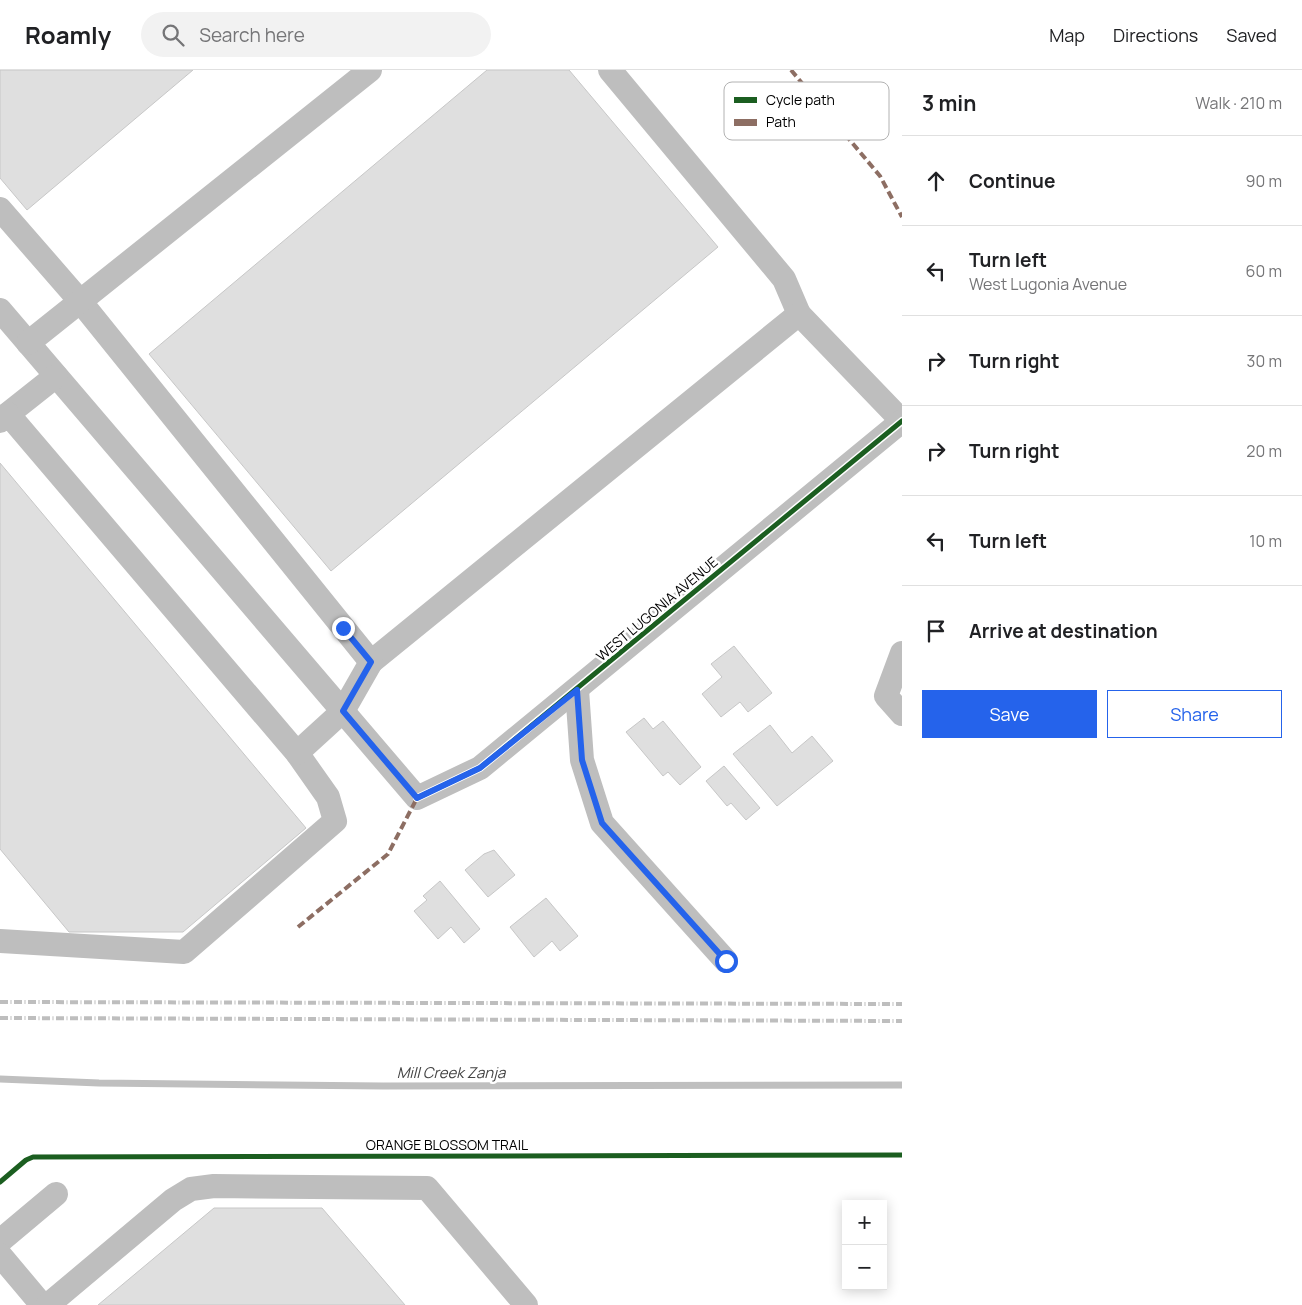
<!DOCTYPE html>
<html lang="en">
<head>
<meta charset="utf-8">
<style>
  :root { --surface:#fff; --page:#f2f2f2; --text:#202124; --muted:#757577; --line:#e0e0e0; --accent:#2563eb }
  body { margin:0; font-family:Manrope,sans-serif; background:var(--page); color:var(--text) }
  .controls { position:absolute; right:15px; bottom:15px; display:grid; overflow:hidden; border-radius:0px; box-shadow:0 2px 12px #0003 }
  .controls button { width:45px; height:45px; display:grid; place-items:center; padding:0; border:0; border-bottom:1px solid var(--line); background:var(--surface); color:var(--text); font:25px sans-serif }
  .stop { position:absolute; width:15px; height:15px; margin:-11px; border:4px solid #2563eb; border-radius:50%; background:#fff }
  .stop.end { background:#2563eb; border-color:#fff; box-shadow:0 1px 5px #0008 }
  .list { margin:0; padding:0; list-style:none }
  h2 { display:flex; justify-content:space-between; align-items:center; height:65px; margin:0; padding:0 20px; font-size:21px }
  h2 small { font-size:16px; font-weight:400; color:var(--muted) }
  .list li { display:grid; grid-template-columns:32px 1fr auto; gap:15px; align-items:center; box-sizing:border-box; height:90px; padding:0 20px; border-top:1px solid var(--line) }
  .list b { display:block; font-size:19px; white-space:nowrap }
  .list p { margin:0; font-size:16px; white-space:nowrap; color:var(--muted) }
  .list em { font-size:16px; font-style:normal; color:var(--muted) }
  .actions { display:flex; gap:10px; padding:15px 20px }
  .actions a { flex:1; padding:11px 0; border:1px solid var(--accent); border-radius:0px; text-align:center; font-size:18px; color:var(--accent) }
  .actions .main { background:var(--accent); color:#fff }
  .icon { flex:none; width:28px; height:28px; fill:none; stroke:currentColor; stroke-width:2; stroke-linecap:round; stroke-linejoin:round }
  .map { position:relative; flex:none; width:902px; height:1235px; overflow:hidden }
  header { display:flex; align-items:center; gap:30px; box-sizing:border-box; height:70px; padding:0 25px; background:var(--surface); border-bottom:1px solid var(--line) }
  header strong { font-size:24px }
  nav { display:flex; gap:28px; margin-inline-start:auto; font-size:18px }
  .search { width:350px; height:45px; background:var(--page); display:flex; align-items:center; gap:12px; box-sizing:border-box; padding:0 18px; border-radius:28px; color:var(--muted); font-size:19px }
  main { display:flex }
  aside { flex:1; background:var(--surface) }
  .map>svg:first-child { display:block }
</style>
</head>
<body>
<header>
<strong>Roamly</strong>
<div class="search"><svg class="icon" aria-label="search" viewBox="0 0 24 24"><circle cx="10" cy="10" r="6"/><path d="M15 15l6 6"/></svg>Search here</div>
<nav><a>Map</a><a>Directions</a><a>Saved</a></nav>
</header>
<main>
<div class="map">
<svg width="902" height="1235" viewBox="0 0 902 1235">
  <rect width="100%" height="100%" fill="#fff"/>
  <g fill="none" stroke-linecap="round" stroke-linejoin="round">
    <!-- stream -->
    <path stroke="#bfbfbf" stroke-width="7" d="M0,1009l99,4 284,3 519,-1"/>
  </g>
  <!-- building -->
  <g fill="#dfdfdf" stroke="#c7c7c7">
    <path d="M0,0h193l-166,140 -27,-32z"/>
    <path d="M487,0h82l149,177 -387,324 -182,-217z"/>
    <path d="M0,393l306,365 -123,104h-114l-69,-83z"/>
    <path d="M734,576l38,47 -24,19 -8,-10 -19,15 -19,-23 20,-17 -11,-13z"/>
    <path d="M644,648l9,11 10,-8 38,46 -21,18 -12,-13 -5,4 -37,-44z"/>
    <path d="M770,655l22,28 20,-17 21,25 -56,45 -44,-52z"/>
    <path d="M724,696l36,42 -14,12 -15,-17 -4,3 -21,-25z"/>
    <path d="M494,780l21,25 -27,22 -23,-27 19,-16z"/>
    <path d="M440,811l40,48 -16,14 -13,-16 -13,12 -24,-28 13,-11 -4,-4z"/>
    <path d="M546,828l32,38 -18,15 -8,-10 -18,16 -24,-30z"/>
    <path d="M214,1138h108l83,97h-307z"/>
  </g>
  <g fill="none" stroke-linecap="round" stroke-linejoin="round">
    <!-- minor -->
    <g stroke="#bebebe" stroke-width="24">
      <path d="M610,0l174,209 15,35"/>
      <path d="M0,139l80,92 291,361 428,-348 103,107"/>
      <path d="M0,240l417,488 63,-30 422,-347"/>
      <path d="M28,273l342,-273"/>
      <path d="M8,344l48,-38"/>
      <path d="M0,351l8,-7 289,339 31,44 7,24 -151,131 -184,-11"/>
      <path d="M902,583l-16,43 16,18"/>
      <path d="M577,620l5,70 20,63 124,138"/>
      <path d="M297,683l46,-42 28,-49"/>
      <path d="M0,1171l56,-47"/>
      <path d="M0,1185l42,50"/>
      <path d="M48,1235l125,-105 18,-11 23,-3 213,2 99,117"/>
    </g>
    <!-- rail -->
    <g stroke="#bebebe" stroke-width="4" stroke-dasharray="8 2.5 1 2.5" stroke-linecap="butt">
      <path d="M0,932l902,2"/>
      <path d="M0,948l902,3"/>
    </g>
    <!-- quiet -->
    <g stroke="#8d6e63" stroke-width="4" stroke-dasharray="8 4" stroke-linecap="butt">
      <path d="M791,0l89,106 22,41"/>
      <path d="M298,857l90,-73 29,-56"/>
    </g>
    <!-- cycleway casing -->
    <g stroke="#fff" stroke-width="8">
      <g id="cycleway">
        <path d="M417,728l63,-30 422,-347"/>
        <path d="M0,1112l26,-22 7,-3 869,-2"/>
      </g>
    </g>
    <!-- cycleway -->
    <use href="#cycleway" stroke="#1b5e20" stroke-width="5"/>
  </g>
  <g fill="none" stroke-linecap="round" stroke-linejoin="round">
    <!-- route -->
    <path stroke="#2563eb" stroke-width="6" d="M343,558l28,34 -28,49 74,87 63,-30 97,-78 5,70 20,63 124,138"/>
  </g>
  <g text-anchor="middle" stroke-width="5" stroke-linejoin="round" paint-order="stroke">
    <!-- street labels -->
    <g font-size="14" fill="#000" stroke="#fff">
      <text transform="translate(657 539) rotate(-40)" y="5">WEST LUGONIA AVENUE</text>
      <text x="447" y="1080">ORANGE BLOSSOM TRAIL</text>
    </g>
    <!-- water labels -->
    <g font-size="15" font-style="italic" fill="#444" stroke="#fff">
      <text x="451" y="1008">Mill Creek Zanja</text>
    </g>
  </g>
  <!-- legend -->
  <rect x="724" y="12" width="165" height="58" rx="8" fill="#fff" stroke="#b2b2b2" stroke-width="1"/>
  <rect x="734" y="27" width="23" height="6" fill="#1b5e20"/>
  <rect x="734" y="49" width="23" height="7" fill="#8d6e63"/>
  <g font-size="14" fill="#000">
    <text x="766" y="35">Cycle path</text>
    <text x="766" y="57">Path</text>
  </g>
</svg>
<div class="controls">
<button>+</button>
<button>−</button>
</div>
<div class="stop" style="left:726px;top:891px"></div>
<div class="stop end" style="left:343px;top:558px"></div>
</div>
<aside>
<h2>3 min<small>Walk · 210 m</small></h2>
<ul class="list">
<li><svg class="icon" aria-label="ahead" viewBox="0 0 24 24"><path d="M12 20V5M6 11l6-6 6 6"/></svg><div><b>Continue</b></div><em>90 m</em></li>
<li><svg class="icon" aria-label="left" viewBox="0 0 24 24"><path d="M17 20v-9H6M10 6l-5 5 5 5"/></svg><div><b>Turn left</b><p>West Lugonia Avenue</p></div><em>60 m</em></li>
<li><svg class="icon" aria-label="right" viewBox="0 0 24 24"><path d="M7 20v-9h11M14 6l5 5-5 5"/></svg><div><b>Turn right</b></div><em>30 m</em></li>
<li><svg class="icon" aria-label="right" viewBox="0 0 24 24"><path d="M7 20v-9h11M14 6l5 5-5 5"/></svg><div><b>Turn right</b></div><em>20 m</em></li>
<li><svg class="icon" aria-label="left" viewBox="0 0 24 24"><path d="M17 20v-9H6M10 6l-5 5 5 5"/></svg><div><b>Turn left</b></div><em>10 m</em></li>
<li><svg class="icon" aria-label="arrive" viewBox="0 0 24 24"><path d="M6 21V4h12l-3 4 3 4H6"/></svg><div><b>Arrive at destination</b></div></li>
</ul>
<div class="actions"><a class="main">Save</a><a>Share</a></div>
</aside>
</main>
</body>
</html>
